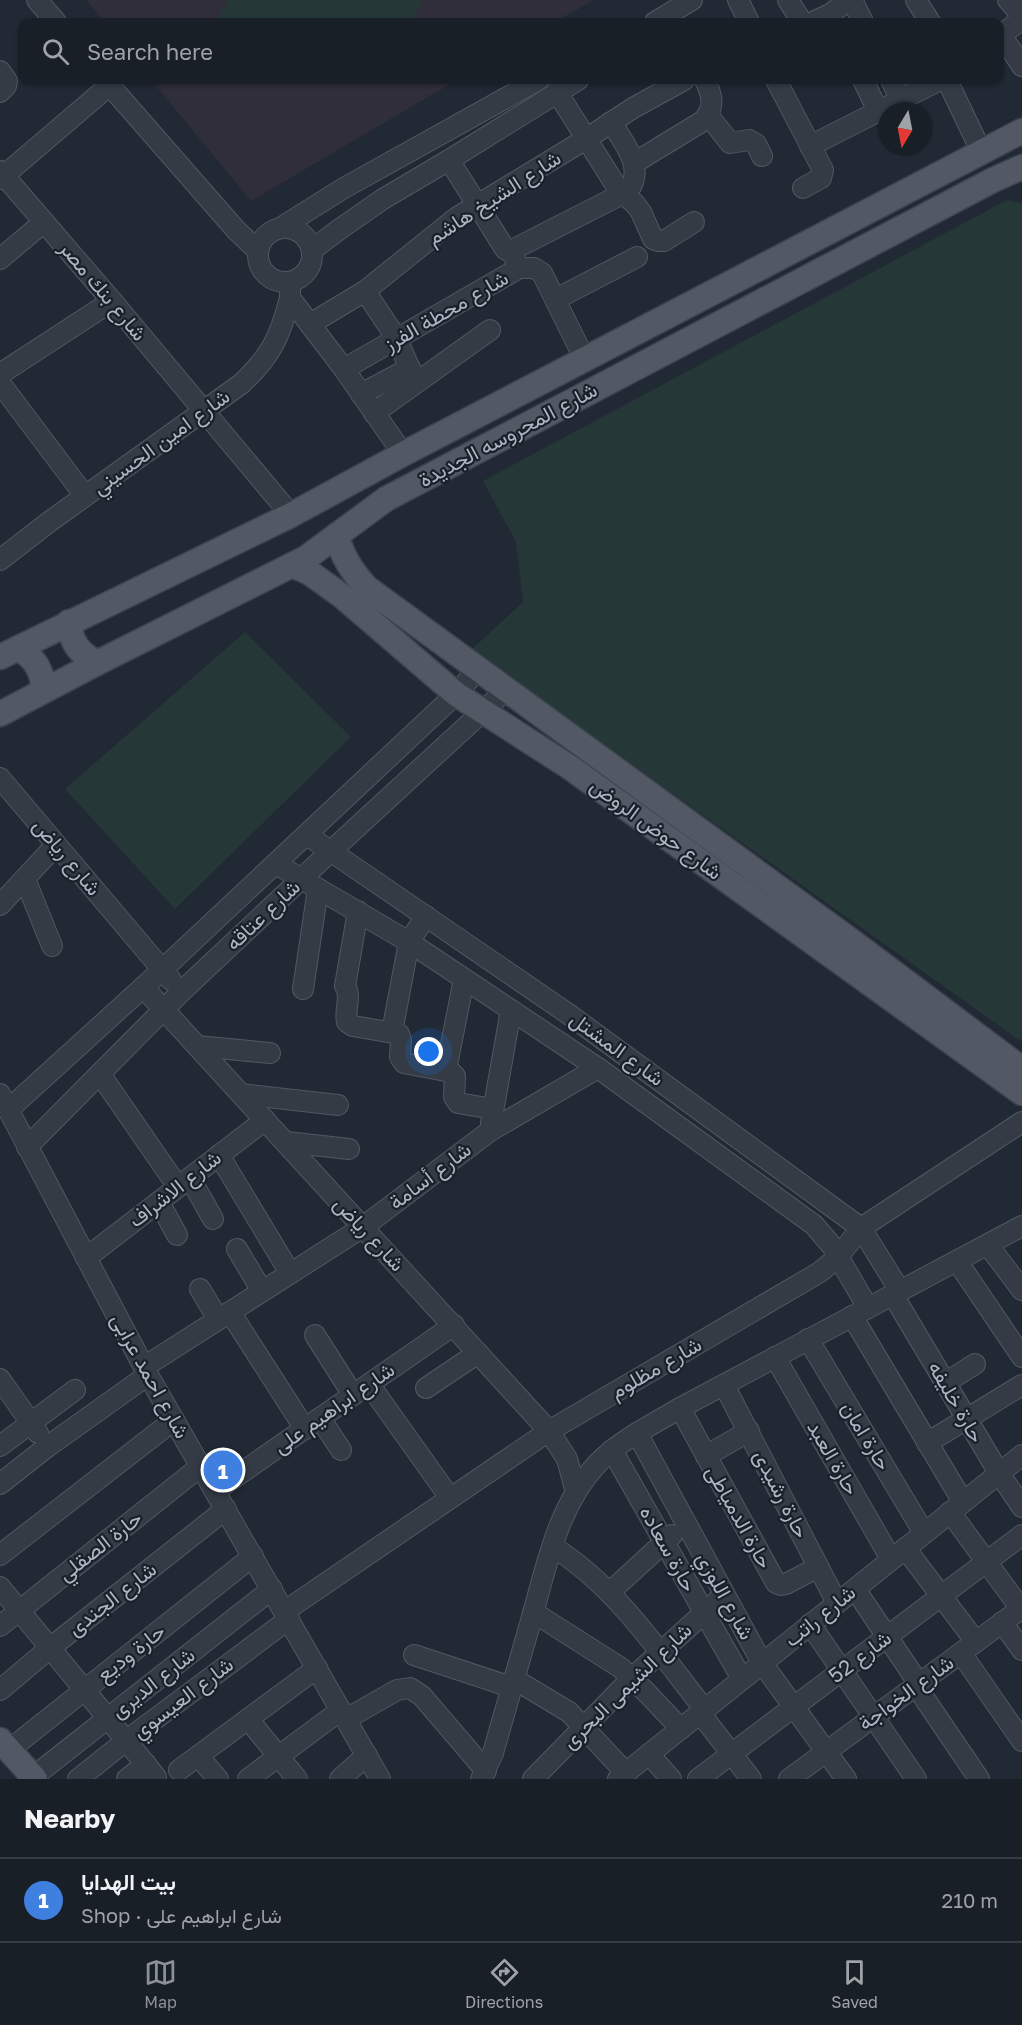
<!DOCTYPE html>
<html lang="en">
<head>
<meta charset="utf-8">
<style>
  :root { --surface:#191f27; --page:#22272f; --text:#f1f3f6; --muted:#9fa2a7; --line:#373d44; --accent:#8c9099 }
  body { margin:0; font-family:"Golos Text",Vazirmatn,sans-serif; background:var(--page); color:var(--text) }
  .compass { position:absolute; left:878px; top:102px; width:54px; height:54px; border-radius:50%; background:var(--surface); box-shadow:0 2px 4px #0004; rotate:190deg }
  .you { position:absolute; left:429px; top:1052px; width:21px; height:21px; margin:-15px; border:4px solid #fff; border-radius:50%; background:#1a73e8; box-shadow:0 0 0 9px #1a73e833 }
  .badge { display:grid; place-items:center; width:39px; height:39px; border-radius:50%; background:var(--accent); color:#fff; font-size:20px; font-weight:700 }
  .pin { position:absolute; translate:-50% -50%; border:3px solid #fff; box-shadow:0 2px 6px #0006 }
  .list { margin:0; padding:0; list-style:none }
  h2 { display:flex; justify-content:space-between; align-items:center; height:78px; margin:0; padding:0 24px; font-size:26px }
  h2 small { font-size:20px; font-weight:400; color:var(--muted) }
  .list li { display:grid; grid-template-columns:39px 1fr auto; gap:18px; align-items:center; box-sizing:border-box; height:84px; padding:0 24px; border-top:2px solid var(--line) }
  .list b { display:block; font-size:22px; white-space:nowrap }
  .list p { margin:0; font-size:20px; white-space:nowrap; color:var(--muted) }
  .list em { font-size:20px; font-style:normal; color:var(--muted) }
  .icon { flex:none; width:33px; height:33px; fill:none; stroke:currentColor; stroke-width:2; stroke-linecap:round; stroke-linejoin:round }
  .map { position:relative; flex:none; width:1022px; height:1779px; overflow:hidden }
  .search { position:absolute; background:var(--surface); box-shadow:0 2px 4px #0004; left:18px; right:18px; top:18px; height:66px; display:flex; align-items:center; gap:15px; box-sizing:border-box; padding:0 21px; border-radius:12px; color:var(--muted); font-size:22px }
  .sheet { height:162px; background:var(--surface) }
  nav { display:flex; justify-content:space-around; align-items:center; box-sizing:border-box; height:84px; border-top:2px solid var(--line); background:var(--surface); font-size:16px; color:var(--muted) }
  nav a { display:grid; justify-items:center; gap:3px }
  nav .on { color:var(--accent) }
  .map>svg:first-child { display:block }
</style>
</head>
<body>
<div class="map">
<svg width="1022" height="1779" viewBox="0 0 1022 1779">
  <rect width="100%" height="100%" fill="#212934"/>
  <!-- medical -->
  <g fill="#302e3a">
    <path d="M86,0h508l-39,22h-450z"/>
    <path d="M151,80h306l-206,121z"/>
  </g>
  <!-- green -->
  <g fill="#263737">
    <path d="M228,0h195l-12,22h-185l-8,-4z"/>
    <path d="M1007,200l15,3v839l-551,-392 52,-48 -7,-60 -33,-61z"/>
    <path d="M245,632l106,105 -176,172 -110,-120z"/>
  </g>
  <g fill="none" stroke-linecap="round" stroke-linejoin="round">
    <!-- minor casing -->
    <g stroke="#515863" stroke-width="22">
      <g id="minor">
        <path d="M37,0l19,22"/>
        <path d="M738,0l11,22"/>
        <path d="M788,0l14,22"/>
        <path d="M852,0l11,22"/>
        <path d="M916,0l14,22"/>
        <path d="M1008,0l14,16"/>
        <path d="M655,22l37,-22"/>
        <path d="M813,22l17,-8 19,-14"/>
        <path d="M1001,35l21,31"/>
        <path d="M1000,36l22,-17"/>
        <path d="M0,71l7,10 -1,5 -6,6"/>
        <path d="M105,80l131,150 21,20"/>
        <path d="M776,80l47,90 -2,8 -18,10"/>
        <path d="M863,80l16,33"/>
        <path d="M891,80l10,20"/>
        <path d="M947,80l35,73"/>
        <path d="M557,92l61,97 17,15 6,8 12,27 5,2h6l30,-19"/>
        <path d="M708,115l22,28 19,-3 7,4 6,12"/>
        <path d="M810,146l130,-66"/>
        <path d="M449,160l56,89 8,5"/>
        <path d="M634,163l69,-42c13,-14 9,-26 2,-41"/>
        <path d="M0,171l112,130 179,214"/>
        <path d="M0,179l110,-94"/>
        <circle cx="285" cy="255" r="27"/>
        <path d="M280,228l64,-40 194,-108"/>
        <path d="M312,250l25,-19 46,-32 66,-39 129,-80"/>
        <path d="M0,259l44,-37"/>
        <path d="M517,268h17l8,5 43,87"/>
        <path d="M290,283v15l54,71 59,85"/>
        <path d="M365,291l32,48 19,44"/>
        <path d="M556,299l81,-42"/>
        <path d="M310,324l55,-33 91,-73 130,-79 47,-31 51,-28"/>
        <path d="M344,369l170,-98 3,-6 -4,-11 5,-7 110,-56c18,-23 -5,-49 -17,-69"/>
        <path d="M0,374l112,-73"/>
        <path d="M0,383l85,113"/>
        <path d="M361,394l49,-26"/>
        <path d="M374,413l116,-83"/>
        <path d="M0,560l49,-38 192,-138c30,-28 39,-47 49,-86"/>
        <path d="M0,778l171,202"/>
        <path d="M307,835l260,178 294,215 39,63"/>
        <path d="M276,864l133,78 189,126 216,157 18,21 36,62"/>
        <path d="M25,879l27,67"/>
        <path d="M0,905l56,-60"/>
        <path d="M358,911l-13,75c7,10 -1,24 2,36l6,4 46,8 2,6 -1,17 4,6 47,9 4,4 -1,21 4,6 35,6"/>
        <path d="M143,987l406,444 18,28 9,33"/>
        <path d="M303,989l15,-100"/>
        <path d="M392,1032l17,-90 17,-26"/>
        <path d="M197,1046l73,7"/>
        <path d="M446,1070l18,-91"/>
        <path d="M100,1074l78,113"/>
        <path d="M0,1094l148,281 232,404"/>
        <path d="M241,1094l97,11"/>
        <path d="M8,1110l154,-140 294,-276 22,-25"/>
        <path d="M491,1123l20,-113"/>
        <path d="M286,1142l63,7"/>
        <path d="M27,1147l154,-155 150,-141 175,-161"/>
        <path d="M219,1155l71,118"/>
        <path d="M190,1178l23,41"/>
        <path d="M159,1202l18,33"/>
        <path d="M988,1245l34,45"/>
        <path d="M237,1249l25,42"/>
        <path d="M86,1258l179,-138"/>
        <path d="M957,1261l65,96"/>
        <path d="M200,1289l18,30"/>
        <path d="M893,1295l106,178 23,34"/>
        <path d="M230,1312l75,117"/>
        <path d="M852,1316l111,186"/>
        <path d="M315,1335l38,60"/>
        <path d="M808,1339l116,194"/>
        <path d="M775,1357l116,202"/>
        <path d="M144,1367l219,-140 127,-96 108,-63"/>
        <path d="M0,1379l38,54"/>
        <path d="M945,1383l30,-19"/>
        <path d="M369,1384l81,114"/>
        <path d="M724,1385l113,218"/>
        <path d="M426,1388l52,-35"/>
        <path d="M680,1408l96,175 5,2 5,-1 32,-17"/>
        <path d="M320,1418l21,32"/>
        <path d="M637,1433l125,230 84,116"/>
        <path d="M927,1443l95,-58"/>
        <path d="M0,1446l75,-56"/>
        <path d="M612,1450l130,229"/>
        <path d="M706,1456l43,-25"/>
        <path d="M0,1484l47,-37 101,-72"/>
        <path d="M215,1491l239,-166"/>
        <path d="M950,1512l71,97"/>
        <path d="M553,1547c63,39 106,105 152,163"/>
        <path d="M905,1548l71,94"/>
        <path d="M0,1555l174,-135"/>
        <path d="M0,1587l156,190"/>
        <path d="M855,1589l64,95"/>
        <path d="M610,1592l62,-57"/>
        <path d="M285,1611l264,-180 271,-159 17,-14 24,-30 161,-106"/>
        <path d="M533,1612l88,56 26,25 34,36"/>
        <path d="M1002,1622l20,28"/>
        <path d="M810,1624l106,155"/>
        <path d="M0,1626l201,-160"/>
        <path d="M961,1653l61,88"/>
        <path d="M414,1655l97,32"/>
        <path d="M514,1679l55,33 57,61"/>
        <path d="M916,1686l63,93"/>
        <path d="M0,1690l50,-42 176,-139"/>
        <path d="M700,1713l51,66"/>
        <path d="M248,1719l49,60"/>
        <path d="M346,1719l51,-29 13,-2 12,8 64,75"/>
        <path d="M9,1750l244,-194"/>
        <path d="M649,1754l22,25"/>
        <path d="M198,1756l20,23"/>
        <path d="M179,1770l138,-102"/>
        <path d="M33,1777l239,-188"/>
        <path d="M78,1779l49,-39 162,-121"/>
        <path d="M127,1779l19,-15"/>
        <path d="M248,1779l93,-69"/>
        <path d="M340,1779l27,-24"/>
        <path d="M481,1779l12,-26c13,-45 26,-90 39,-136 15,-53 26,-111 65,-153 23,-24 55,-39 83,-56l342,-182"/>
        <path d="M533,1779l99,-101 92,-83"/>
        <path d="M618,1779l404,-324"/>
        <path d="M698,1779l324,-244"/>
        <path d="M789,1779l233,-171"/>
      </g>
    </g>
    <!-- major casing -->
    <g stroke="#3d444f" stroke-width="27">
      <g id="major">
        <path d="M337,535c4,20 16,38 30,53l483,352 172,129"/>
        <path d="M292,565l18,8 32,23 114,98 115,74 451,325"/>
        <path d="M69,622c2,21 10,31 28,41"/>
        <path d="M18,648c17,10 24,22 26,42"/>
        <path d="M0,657l291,-142 112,-61 619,-323"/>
        <path d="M0,714l97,-51 209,-105 80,-59 607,-319 29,-13"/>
        <path d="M0,1740l35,39"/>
      </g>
    </g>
    <!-- minor -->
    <use href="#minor" stroke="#343b45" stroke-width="20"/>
    <!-- major -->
    <use href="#major" stroke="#525965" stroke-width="24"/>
  </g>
  <g text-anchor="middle" stroke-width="4.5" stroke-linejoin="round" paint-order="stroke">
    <!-- street labels -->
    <g font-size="21" fill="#aeb5c2" stroke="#1a202a">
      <text transform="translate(494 198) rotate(-33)" y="7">شارع الشيخ هاشم</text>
      <text transform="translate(103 291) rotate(50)" y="7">شارع بنك مصر</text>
      <text transform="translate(446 311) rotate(-30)" y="7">شارع محطة الفرز</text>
      <text transform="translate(508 435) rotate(-28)" y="7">شارع المحروسه الجديدة</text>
      <text transform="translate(161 442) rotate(-36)" y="7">شارع امين الحسيني</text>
      <text transform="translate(656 829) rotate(36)" y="7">شارع حوض الروض</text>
      <text transform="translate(67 857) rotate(50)" y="7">شارع رياض</text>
      <text transform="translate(263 915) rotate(-43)" y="7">شارع عتاقه</text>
      <text transform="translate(617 1049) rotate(36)" y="7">شارع المشتل</text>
      <text transform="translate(430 1176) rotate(-37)" y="7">شارع أسامة</text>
      <text transform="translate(175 1189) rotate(-38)" y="7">شارع الاشراف</text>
      <text transform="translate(369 1234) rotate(47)" y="7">شارع رياض</text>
      <text transform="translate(656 1368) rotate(-30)" y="7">شارع مظلوم</text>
      <text transform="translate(150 1376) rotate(61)" y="7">شارع احمد عرابى</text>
      <text transform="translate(956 1402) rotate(60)" y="7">حارة خليفه</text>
      <text transform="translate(334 1408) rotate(-35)" y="7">شارع ابراهيم على</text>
      <text transform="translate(866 1436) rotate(59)" y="7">حارة امان</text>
      <text transform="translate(833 1458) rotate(60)" y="7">حارة العبد</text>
      <text transform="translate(781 1494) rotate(63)" y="7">حارة رشيدى</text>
      <text transform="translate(739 1517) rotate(61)" y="7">حارة الدمياطى</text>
      <text transform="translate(100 1546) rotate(-38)" y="7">حارة الصقلي</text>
      <text transform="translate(668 1549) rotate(61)" y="7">حارة سعاده</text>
      <text transform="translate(725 1596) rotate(61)" y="7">شارع اللوزي</text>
      <text transform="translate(112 1599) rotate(-38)" y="7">شارع الجندى</text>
      <text transform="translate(820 1616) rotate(-39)" y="7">شارع راتب</text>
      <text transform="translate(131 1653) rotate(-38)" y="7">حارة وديع</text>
      <text transform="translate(860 1657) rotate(-37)" y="7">شارع 52</text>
      <text transform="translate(153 1683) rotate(-38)" y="7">شارع الديرى</text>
      <text transform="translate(627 1686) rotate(-44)" y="7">شارع الشيمى البحرى</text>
      <text transform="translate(906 1693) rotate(-36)" y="7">شارع الخواجة</text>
      <text transform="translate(183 1698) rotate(-37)" y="7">شارع العيسوي</text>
    </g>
  </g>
</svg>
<svg class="compass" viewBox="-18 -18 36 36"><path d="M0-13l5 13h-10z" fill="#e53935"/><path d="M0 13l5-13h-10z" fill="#9fa2a7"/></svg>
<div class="you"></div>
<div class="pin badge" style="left:223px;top:1470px;background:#3f7fe0">1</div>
<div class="search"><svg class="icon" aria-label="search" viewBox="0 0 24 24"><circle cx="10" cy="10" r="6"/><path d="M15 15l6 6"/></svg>Search here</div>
</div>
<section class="sheet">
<h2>Nearby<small></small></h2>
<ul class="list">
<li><span class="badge" style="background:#3f7fe0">1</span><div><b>بيت الهدايا</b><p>Shop · شارع ابراهيم على</p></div><em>210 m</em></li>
</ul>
</section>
<nav>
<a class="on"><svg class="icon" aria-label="map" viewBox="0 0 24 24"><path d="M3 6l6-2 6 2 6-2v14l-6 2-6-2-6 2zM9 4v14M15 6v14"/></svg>Map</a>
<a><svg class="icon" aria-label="directions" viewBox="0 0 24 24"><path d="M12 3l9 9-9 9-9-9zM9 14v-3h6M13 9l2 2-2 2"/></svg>Directions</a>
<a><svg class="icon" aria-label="saved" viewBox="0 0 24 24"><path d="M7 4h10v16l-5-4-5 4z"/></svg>Saved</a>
</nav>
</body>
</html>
